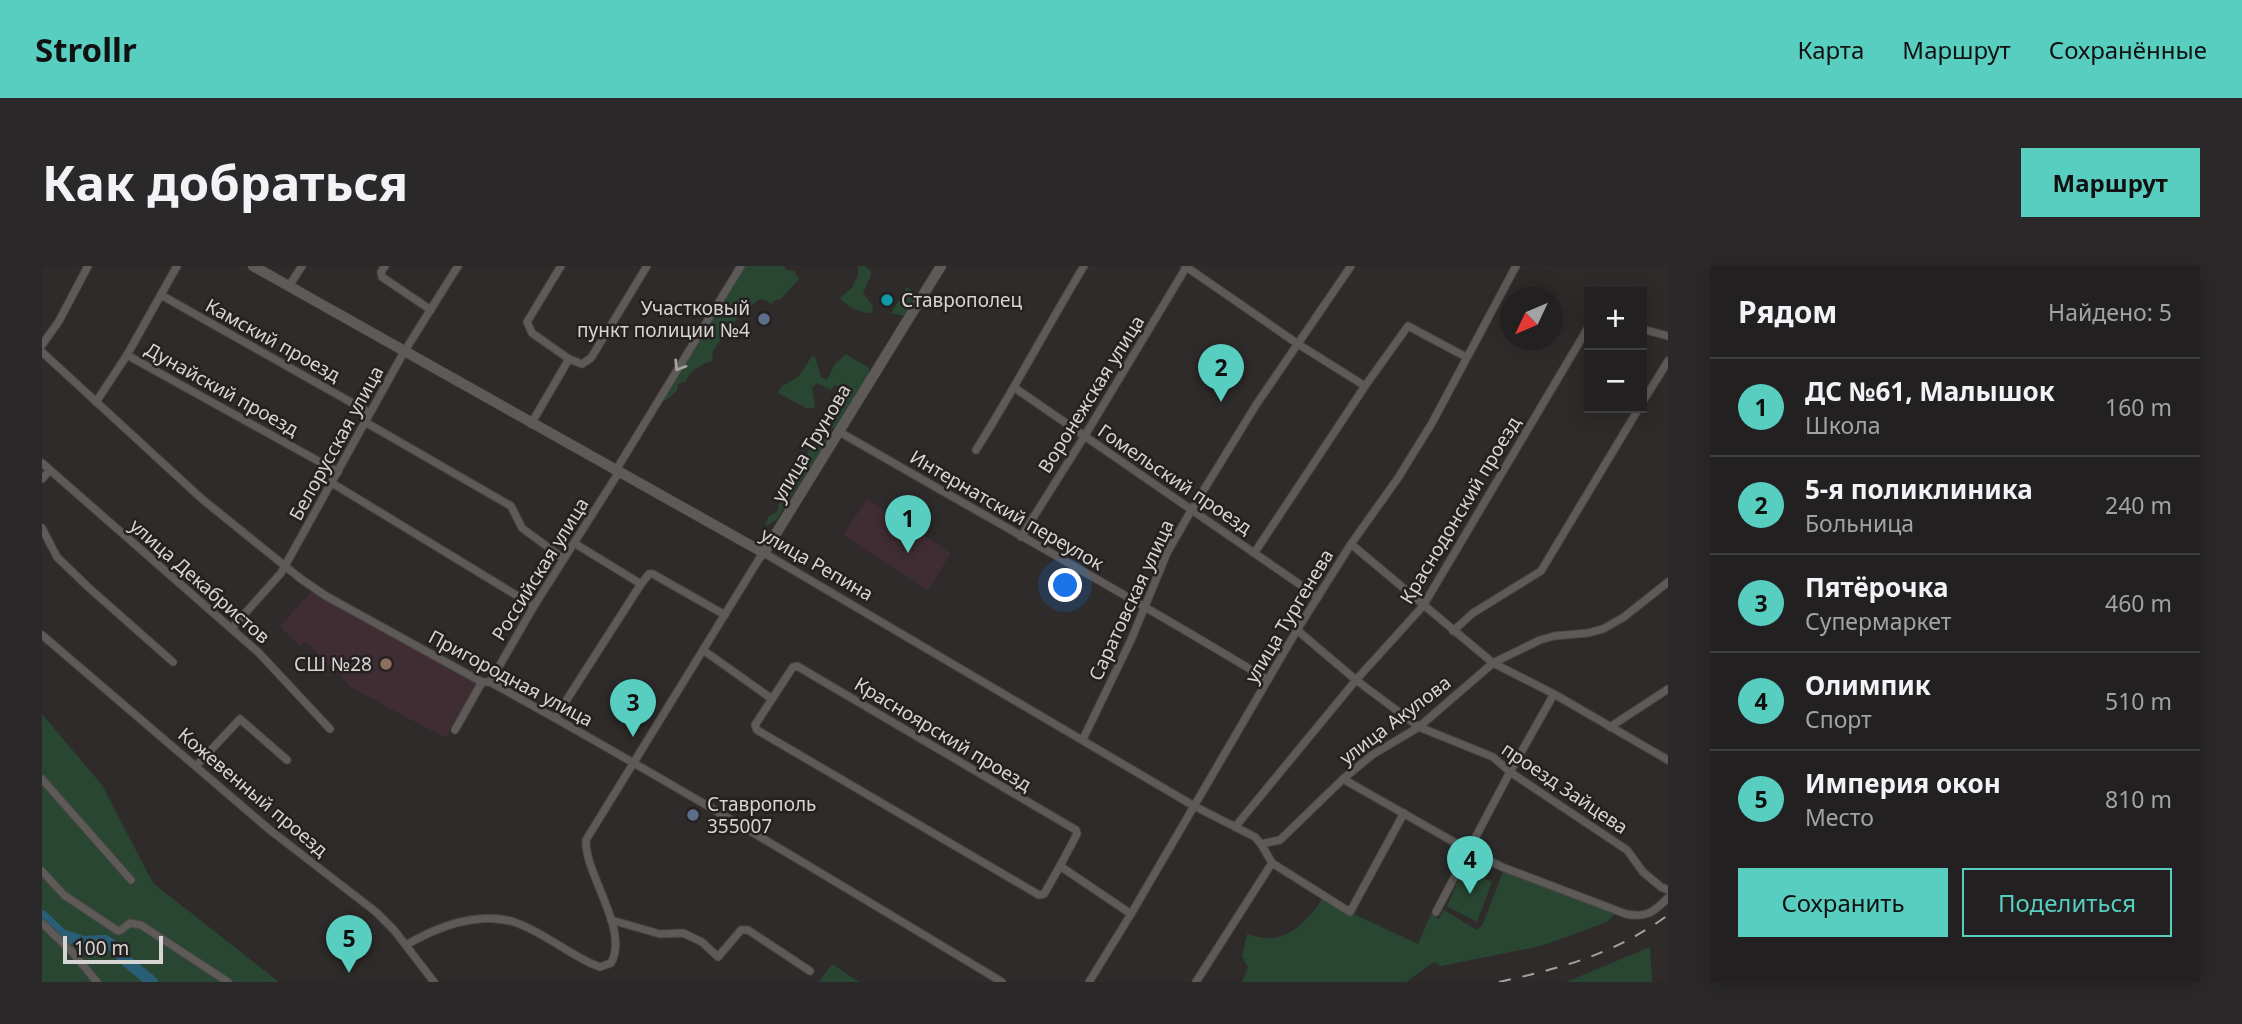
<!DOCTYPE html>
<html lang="ru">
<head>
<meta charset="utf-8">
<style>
  :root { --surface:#222020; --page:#2a2829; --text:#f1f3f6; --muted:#a2a3a5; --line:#3f3e3e; --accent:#58cec0 }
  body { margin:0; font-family:"Noto Sans",sans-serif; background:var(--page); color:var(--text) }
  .controls { position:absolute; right:21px; top:21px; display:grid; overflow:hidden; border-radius:0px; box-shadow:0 4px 18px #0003 }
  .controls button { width:63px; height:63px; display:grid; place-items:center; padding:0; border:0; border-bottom:2px solid var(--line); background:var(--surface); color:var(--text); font:35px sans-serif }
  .compass { position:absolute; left:1458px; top:21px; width:63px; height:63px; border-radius:50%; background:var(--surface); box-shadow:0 4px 18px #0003; rotate:226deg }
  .scale { position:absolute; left:21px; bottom:18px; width:100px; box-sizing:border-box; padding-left:7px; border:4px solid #d7d5d4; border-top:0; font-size:19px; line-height:24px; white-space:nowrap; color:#d7d5d4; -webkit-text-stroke:5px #242120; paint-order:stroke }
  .you { position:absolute; left:1024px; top:320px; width:24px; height:24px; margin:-18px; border:5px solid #fff; border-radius:50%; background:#1a73e8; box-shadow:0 0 0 10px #1a73e833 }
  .badge { display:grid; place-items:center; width:46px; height:46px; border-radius:50%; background:var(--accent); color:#111; font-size:23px; font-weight:700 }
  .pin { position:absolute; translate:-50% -58px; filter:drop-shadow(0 2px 4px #0008) }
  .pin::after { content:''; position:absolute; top:37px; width:24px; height:21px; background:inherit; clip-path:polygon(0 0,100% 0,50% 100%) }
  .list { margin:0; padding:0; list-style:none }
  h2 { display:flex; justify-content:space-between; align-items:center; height:91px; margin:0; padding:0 28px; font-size:30px }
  h2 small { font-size:23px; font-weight:400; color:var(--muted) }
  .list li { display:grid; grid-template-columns:46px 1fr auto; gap:21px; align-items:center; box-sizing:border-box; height:98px; padding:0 28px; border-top:2px solid var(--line) }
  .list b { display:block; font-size:26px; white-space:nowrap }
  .list p { margin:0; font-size:23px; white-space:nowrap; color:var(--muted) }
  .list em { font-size:23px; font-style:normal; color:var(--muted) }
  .actions { display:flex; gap:14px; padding:21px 28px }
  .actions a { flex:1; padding:16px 0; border:2px solid var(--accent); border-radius:0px; text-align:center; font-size:24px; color:var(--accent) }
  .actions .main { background:var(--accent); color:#111 }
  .map { position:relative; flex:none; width:1626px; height:716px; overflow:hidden; border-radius:0px }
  header { display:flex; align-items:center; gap:42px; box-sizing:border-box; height:98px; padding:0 35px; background:var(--accent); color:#111 }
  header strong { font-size:33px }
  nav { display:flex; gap:38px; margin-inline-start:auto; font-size:24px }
  .intro { display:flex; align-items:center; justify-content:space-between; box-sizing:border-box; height:168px; padding:0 42px }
  h1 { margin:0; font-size:49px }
  .button { padding:18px 32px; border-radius:0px; background:var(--accent); color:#111; font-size:24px; font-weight:700 }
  main { display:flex; gap:42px; padding:0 42px }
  aside { flex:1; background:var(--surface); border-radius:0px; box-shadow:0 4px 18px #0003 }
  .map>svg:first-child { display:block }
</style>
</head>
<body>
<header>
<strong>Strollr</strong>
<nav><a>Карта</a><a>Маршрут</a><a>Сохранённые</a></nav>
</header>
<div class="intro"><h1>Как добраться</h1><a class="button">Маршрут</a></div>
<main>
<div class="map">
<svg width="1626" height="716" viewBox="0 0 1626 716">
  <rect width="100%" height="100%" fill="#2e2b2a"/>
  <!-- education -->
  <g fill="#402d34">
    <path d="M825,233l84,54 -23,37 -85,-55z"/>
    <path d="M270,325l165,92 -32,55 -93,-50 -46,-47 -7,5 -19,-20z"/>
  </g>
  <!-- green -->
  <g fill="#294632">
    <path d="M703,0h39l2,4 8,1 5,8 -19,21 -3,-1 -6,5 -9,-5 -4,1 -27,25 -5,-3 -3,1 3,7 -13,22 -1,9c-10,3 -23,10 -26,20l-8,3 -1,7 -12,10 -2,-4z"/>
    <path d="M816,0h9l-1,2 4,2 1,5 -8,18 10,13 -1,7c-9,1 -27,-7 -32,-15l12,-10 6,-13z"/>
    <path d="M865,21l9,7 -12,22 -13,-3z"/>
    <path d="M804,88l23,14v6l-32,54h-7l-2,-7 14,-22 -3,-3 2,-8 -6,-3 -4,5 -14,-7 -5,5 3,19 -7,2 -30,-16 3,-6 18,-11 13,-20h3l6,21 6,3 7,-15z"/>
    <path d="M784,166l5,3 -55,85 -8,5 -3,-1 4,-8 8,-4 4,-15 21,-31 7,-16 13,-17z"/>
    <path d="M0,448l60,71 51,98 126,99h-237z"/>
    <path d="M1422,602l28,14 -15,40 -30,-16z"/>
    <path d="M1462,603l108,41 2,5 -7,7 -66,24 -100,20 -7,-4 -28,20h-164l6,-15 -6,-11 5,-22c7,2 15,4 22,4 24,0 41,-21 53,-39l96,45 13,-30 8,5 5,-9 33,20 5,-4z"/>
    <path d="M1608,681l2,35h-86z"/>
    <path d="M790,698l27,18h-40z"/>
  </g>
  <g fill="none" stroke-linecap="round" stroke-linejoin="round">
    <!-- river -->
    <path stroke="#2a5e76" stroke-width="12" d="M0,650l20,19 21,7 22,-1 12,8 6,9 29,24"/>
    <!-- street casing -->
    <g stroke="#484644" stroke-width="9">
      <g id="street">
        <path d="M343,0l-4,6 1,5 49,33"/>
        <path d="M519,0l-34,56 5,11 37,26"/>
        <path d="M1143,0l113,78 67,42"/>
        <path d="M247,20l13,-20"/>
        <path d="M119,29l209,118"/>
        <path d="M1600,63l26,7"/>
        <path d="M0,79l17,-24 29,-55"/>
        <path d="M0,86l160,147 99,80 25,17 156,86h8c173,95 343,198 512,300"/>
        <path d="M85,89l211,117"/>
        <path d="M973,122l303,209"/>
        <path d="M54,136l31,-47 50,-89"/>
        <path d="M1600,137l26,-42"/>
        <path d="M323,156l146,84 11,22 42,31"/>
        <path d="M489,158l38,-65 13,5 9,-6 56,-92"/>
        <path d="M796,165c143,83 289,163 430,249"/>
        <path d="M934,184c38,-60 71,-123 108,-184"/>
        <path d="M0,197l216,189 72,77"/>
        <path d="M574,204l125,-204"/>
        <path d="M0,213l8,-9"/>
        <path d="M290,217l202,123"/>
        <path d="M0,262l15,29 31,30 85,75"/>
        <path d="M979,271l63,-100 103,-171"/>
        <path d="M532,277l67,41"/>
        <path d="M1309,278l142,119 61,31 114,66"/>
        <path d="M1213,286l110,-166 43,-60 58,31"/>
        <path d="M190,362l49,-55 123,-221 54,-86"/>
        <path d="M1255,364l59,50 63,47 74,30 17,15 117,78 16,22 18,15 7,3"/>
        <path d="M1411,365l20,-18 68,-42 98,-163"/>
        <path d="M0,369l228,195 106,82 18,18 40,52"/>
        <path d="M661,384l69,49 21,-32 4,-1 279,164 1,4 -17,32 71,48"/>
        <path d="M448,416l44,-76 85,-134"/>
        <path d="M730,433l-17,26 2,5 282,165 5,-1 16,-28"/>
        <path d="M513,452l86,-134 8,-10h4l72,41"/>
        <path d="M1568,461l58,-38"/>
        <path d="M413,464l27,-48"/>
        <path d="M1041,473l48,-99 36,-87 25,-44 64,-104 95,-139"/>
        <path d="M154,500l44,-47 47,41"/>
        <path d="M0,513l89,101"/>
        <path d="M1301,513l125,71 34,17 124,47c22,4 27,-2 42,-16"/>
        <path d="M1193,561l121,-147 67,-74 166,-280"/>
        <path d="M1219,578l19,-4 63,-61 29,-24 47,-28 74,-64 47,-23 14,-4 34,-3 15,-4 21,-12 44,-35"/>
        <path d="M0,605l22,24 54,36 3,-1 9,-7 11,2 87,57"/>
        <path d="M1394,646l74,-140 44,-78"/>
        <path d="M569,654l49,14 23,-1 19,9 16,15 23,-27h7l62,41"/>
        <path d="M0,657l30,29 25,30"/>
        <path d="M364,679c31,-18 71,-34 108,-23 25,8 51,29 76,41l10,4 11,-4c19,-33 -27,-90 -25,-123l173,-281 5,-6 430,253 61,31 6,7 11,19 78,49 54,-99"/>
        <path d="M1047,716l42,-68 166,-284 54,-86 47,-66 34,-55 84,-157"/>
        <path d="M1154,716l76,-119"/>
      </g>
    </g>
    <!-- secondary casing -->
    <g stroke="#484644" stroke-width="11">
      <path id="secondary" d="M211,0l511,287 177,-287"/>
    </g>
    <!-- street -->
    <use href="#street" stroke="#5d5a58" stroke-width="7"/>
    <!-- secondary -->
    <use href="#secondary" stroke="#5d5a58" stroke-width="10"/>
    <!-- rail -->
    <path stroke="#a5a3a2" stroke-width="2" stroke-dasharray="12 12" stroke-linecap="butt" d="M1457,716c63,-14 116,-28 169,-67"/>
  </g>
  <!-- one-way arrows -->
  <defs><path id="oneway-chevron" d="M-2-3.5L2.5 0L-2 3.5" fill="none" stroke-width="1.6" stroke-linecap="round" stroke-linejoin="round" transform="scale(1.75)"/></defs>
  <use stroke="#a6a4a2" href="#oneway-chevron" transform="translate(637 100) rotate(122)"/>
  <!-- markers -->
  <circle fill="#0f9aa8" stroke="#242120" stroke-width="2.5" cx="845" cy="34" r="7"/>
  <g fill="#5c6f8a" stroke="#242120" stroke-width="2.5">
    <circle cx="722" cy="53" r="7"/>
    <circle cx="651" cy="549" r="7"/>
  </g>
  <circle fill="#8d6e63" stroke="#242120" stroke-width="2.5" cx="344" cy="398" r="7"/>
  <g text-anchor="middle" stroke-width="5" stroke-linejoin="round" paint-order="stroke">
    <!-- poi labels -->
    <g font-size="19" fill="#d7d5d4" stroke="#242120" text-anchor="start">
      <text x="859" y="41">Ставрополец</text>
      <text x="708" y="49" text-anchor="end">Участковый<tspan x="708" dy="22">пункт полиции №4</tspan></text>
      <text x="330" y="405" text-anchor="end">СШ №28</text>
      <text x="665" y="545">Ставрополь<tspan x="665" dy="22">355007</tspan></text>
    </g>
    <!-- street labels -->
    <g font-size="19" fill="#d7d5d4" stroke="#242120">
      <text transform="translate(231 74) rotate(29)" y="7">Камский проезд</text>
      <text transform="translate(180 123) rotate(29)" y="7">Дунайский проезд</text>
      <text transform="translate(1049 128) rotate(-58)" y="7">Воронежская улица</text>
      <text transform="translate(294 177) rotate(-61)" y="7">Белорусская улица</text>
      <text transform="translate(769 177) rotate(-59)" y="7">улица Трунова</text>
      <text transform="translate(1133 213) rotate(34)" y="7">Гомельский проезд</text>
      <text transform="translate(965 244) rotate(30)" y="7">Интернатский переулок</text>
      <text transform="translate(1418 244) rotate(-59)" y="7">Краснодонский проезд</text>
      <text transform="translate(775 298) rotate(30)" y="7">улица Репина</text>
      <text transform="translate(498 303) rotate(-58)" y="7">Российская улица</text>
      <text transform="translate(158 315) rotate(41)" y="7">улица Декабристов</text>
      <text transform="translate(1089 334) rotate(-65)" y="7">Саратовская улица</text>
      <text transform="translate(1247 350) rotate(-59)" y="7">улица Тургенева</text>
      <text transform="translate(469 412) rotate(28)" y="7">Пригородная улица</text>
      <text transform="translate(1353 454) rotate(-37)" y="7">улица Акулова</text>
      <text transform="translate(901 468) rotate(31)" y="7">Красноярский проезд</text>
      <text transform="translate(1523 522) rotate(34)" y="7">проезд Зайцева</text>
      <text transform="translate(211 526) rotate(40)" y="7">Кожевенный проезд</text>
    </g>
  </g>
</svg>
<div class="controls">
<button>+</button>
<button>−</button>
</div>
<svg class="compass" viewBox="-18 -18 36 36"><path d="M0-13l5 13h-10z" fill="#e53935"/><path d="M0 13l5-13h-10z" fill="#a2a3a5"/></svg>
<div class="scale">100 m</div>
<div class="you"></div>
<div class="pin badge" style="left:866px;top:287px">1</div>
<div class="pin badge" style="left:1179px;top:136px">2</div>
<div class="pin badge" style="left:591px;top:471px">3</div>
<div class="pin badge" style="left:1428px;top:628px">4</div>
<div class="pin badge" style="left:307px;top:707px">5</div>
</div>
<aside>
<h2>Рядом<small>Найдено: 5</small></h2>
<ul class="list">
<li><span class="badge">1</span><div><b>ДС №61, Малышок</b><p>Школа</p></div><em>160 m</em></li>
<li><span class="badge">2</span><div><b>5-я поликлиника</b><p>Больница</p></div><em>240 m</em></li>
<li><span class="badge">3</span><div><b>Пятёрочка</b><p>Супермаркет</p></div><em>460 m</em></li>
<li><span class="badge">4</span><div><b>Олимпик</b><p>Спорт</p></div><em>510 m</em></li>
<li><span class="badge">5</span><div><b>Империя окон</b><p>Место</p></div><em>810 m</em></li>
</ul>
<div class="actions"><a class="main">Сохранить</a><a>Поделиться</a></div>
</aside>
</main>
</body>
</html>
